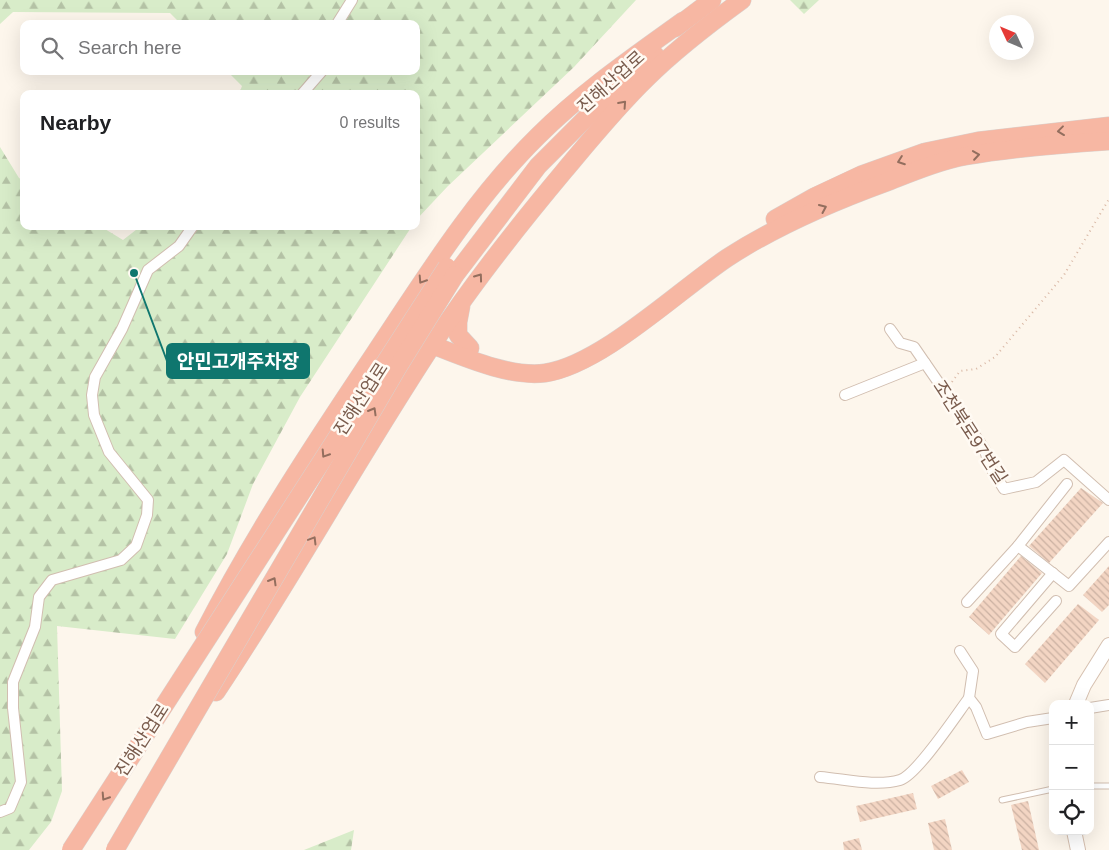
<!DOCTYPE html>
<html lang="en">
<head>
<meta charset="utf-8">
<style>
  :root { --surface:#fff; --page:#f2f2f2; --text:#202124; --muted:#757577; --line:#e0e0e0 }
  body { margin:0; font-family:Helvetica,"Noto Sans KR",sans-serif; background:var(--page); color:var(--text) }
  .controls { position:absolute; right:15px; bottom:15px; display:grid; overflow:hidden; border-radius:10px; box-shadow:0 5px 20px #0002 }
  .controls button { width:45px; height:45px; display:grid; place-items:center; padding:0; border:0; border-bottom:1px solid var(--line); background:var(--surface); color:var(--text); font:25px sans-serif }
  .compass { position:absolute; left:989px; top:15px; width:45px; height:45px; border-radius:50%; background:var(--surface); box-shadow:0 5px 20px #0002; rotate:314deg }
  .list { margin:0; padding:0; list-style:none }
  h2 { display:flex; justify-content:space-between; align-items:center; height:65px; margin:0; padding:0 20px; font-size:21px }
  h2 small { font-size:16px; font-weight:400; color:var(--muted) }
  .icon { flex:none; width:28px; height:28px; fill:none; stroke:currentColor; stroke-width:2; stroke-linecap:round; stroke-linejoin:round }
  .map { position:relative; flex:none; width:1109px; height:850px; overflow:hidden }
  .search { position:absolute; background:var(--surface); box-shadow:0 5px 20px #0002; left:20px; top:20px; width:400px; height:55px; display:flex; align-items:center; gap:12px; box-sizing:border-box; padding:0 18px; border-radius:10px; color:var(--muted); font-size:19px }
  .panel { position:absolute; background:var(--surface); box-shadow:0 5px 20px #0002; left:20px; top:90px; width:400px; height:140px; border-radius:10px }
  .map>svg:first-child { display:block }
</style>
</head>
<body>
<div class="map">
<svg width="1109" height="850" viewBox="0 0 1109 850">
  <defs>
    <pattern id="forest-firs" width="22" height="20" patternUnits="userSpaceOnUse" patternTransform="scale(1.25)"><rect width="22" height="20" fill="#d8ecc9"/><path d="M5 1l3.5 6h-7zM16 11l3.5 6h-7z" fill="#b4c2a5"/></pattern>
    <pattern id="building-back-hatch" width="6" height="6" patternUnits="userSpaceOnUse" patternTransform="scale(1.25)"><rect width="6" height="6" fill="#f3d5c3"/><path d="M-1 5l2 2M0 0l6 6M5-1l2 2" fill="none" stroke="#cab0a1"/></pattern>
  </defs>
  <rect width="100%" height="100%" fill="#fdf6ec"/>
  <!-- forest -->
  <g fill="url(#forest-firs)">
    <path d="M0,0h636l-62,67 -126,119 -32,34v-126h-177l3,-8 -15,-15h189v-47h-235l-11,-11 -157,-1 -13,12z"/>
    <path d="M790,0h29l-15,14z"/>
    <path d="M0,147l19,31 5,3v45h76l23,14 18,-14h271l-112,171 -47,87 -26,70 -52,85 -118,-13 5,165 -11,31 -22,28h-29z"/>
    <path d="M354,830l-3,20h-47z"/>
  </g>
  <!-- building -->
  <g fill="url(#building-back-hatch)">
    <path d="M1081,488l22,15 -54,60 -20,-17z"/>
    <path d="M1021,556l21,17 -53,62 -20,-18z"/>
    <path d="M1109,566v39l-7,7 -19,-17z"/>
    <path d="M1078,604l21,16 -54,63 -20,-19z"/>
    <path d="M962,770l7,12 -31,17 -7,-13z"/>
    <path d="M913,793l4,16 -57,13 -4,-16z"/>
    <path d="M1028,801l11,49h-17l-11,-45z"/>
    <path d="M945,819l7,31h-18l-6,-27z"/>
    <path d="M859,838l3,12h-18l-1,-8z"/>
  </g>
  <g fill="none" stroke-linecap="round" stroke-linejoin="round">
    <!-- lane casing -->
    <g stroke="#d1beb0" stroke-width="7">
      <g id="lane">
        <path d="M1090,786h19"/>
        <path d="M1002,800l51,-11"/>
      </g>
    </g>
    <!-- street casing -->
    <g stroke="#d1beb0" stroke-width="12">
      <g id="street">
        <path d="M337,24l15,-24"/>
        <path d="M302,94l20,-23"/>
        <path d="M890,329l10,14 14,4 71,103 4,15 15,24 32,-7 28,-22 45,40"/>
        <path d="M845,395l80,-32"/>
        <path d="M1067,484l-49,62 51,40 40,-44"/>
        <path d="M1053,573l-52,61 14,13 41,-46"/>
        <path d="M967,602l51,-56"/>
        <path d="M960,651l13,20 -4,27 7,9 11,27 40,-12 26,-4"/>
        <path d="M1090,708l19,-3"/>
        <path d="M820,777c25,2 56,10 80,3 17,-5 57,-66 69,-82"/>
        <path d="M0,812l10,-4 11,-26 -8,-74v-26l22,-55 4,-30 13,-17 69,-20 15,-14 11,-31 1,-15 -39,-48 -15,-37 -2,-20 3,-18 27,-48 26,-59 31,-24 14,-20"/>
      </g>
    </g>
    <!-- secondary casing -->
    <g stroke="#d6c0b0" stroke-width="16">
      <g id="secondary">
        <path d="M1076,704l8,-19 25,-40"/>
        <path d="M1074,831l4,19"/>
      </g>
    </g>
    <!-- highway casing -->
    <g stroke="#dad1cd" stroke-width="19">
      <g id="highway">
        <path d="M675,28l37,-28"/>
        <path d="M775,219l39,-22 47,-22 64,-23 53,-11 131,-15"/>
        <path d="M455,275l83,-109 90,-90 27,-21"/>
        <path d="M461,306l-3,16v13l12,13"/>
        <path d="M422,341c35,13 85,37 123,32 56,-8 134,-83 182,-115 49,-32 105,-56 160,-76 26,-10 52,-21 79,-26 47,-8 95,-12 143,-15"/>
        <path d="M204,632c50,-97 110,-188 171,-279 50,-75 98,-153 163,-217 44,-44 95,-79 145,-115"/>
        <path d="M216,692c77,-115 143,-236 219,-351 39,-60 84,-116 130,-171 26,-31 52,-63 82,-92 29,-29 62,-54 95,-78"/>
      </g>
    </g>
    <!-- path -->
    <path stroke="#d9b8a5" stroke-width="2" stroke-dasharray="1 4" stroke-linecap="butt" d="M952,382l8,-11 16,-2 19,-12 69,-82 45,-76"/>
    <!-- lane -->
    <use href="#lane" stroke="#fff" stroke-width="5"/>
    <!-- street -->
    <use href="#street" stroke="#fff" stroke-width="10"/>
    <!-- secondary -->
    <use href="#secondary" stroke="#fff" stroke-width="14"/>
    <!-- highway -->
    <use href="#highway" stroke="#f7b7a3" stroke-width="18"/>
    <!-- highway-bridge casing -->
    <g stroke="#dad1cd" stroke-width="19" stroke-linecap="butt">
      <g id="highway-bridge">
        <path d="M71,850l376,-583"/>
        <path d="M115,850l283,-483 57,-92"/>
      </g>
    </g>
    <!-- highway-bridge -->
    <use href="#highway-bridge" stroke="#f7b7a3" stroke-width="18"/>
  </g>
  <!-- one-way arrows -->
  <defs><path id="oneway-chevron" d="M-2-3.5L2.5 0L-2 3.5" fill="none" stroke-width="1.6" stroke-linecap="round" stroke-linejoin="round" transform="scale(1.25)"/></defs>
  <g stroke="#936e5e">
    <use href="#oneway-chevron" transform="translate(623 104) rotate(-48)"/>
    <use href="#oneway-chevron" transform="translate(1061 131) rotate(173)"/>
    <use href="#oneway-chevron" transform="translate(976 155) rotate(-8)"/>
    <use href="#oneway-chevron" transform="translate(901 161) rotate(160)"/>
    <use href="#oneway-chevron" transform="translate(823 208) rotate(-24)"/>
    <use href="#oneway-chevron" transform="translate(479 277) rotate(-54)"/>
    <use href="#oneway-chevron" transform="translate(422 280) rotate(123)"/>
    <use href="#oneway-chevron" transform="translate(373 411) rotate(-60)"/>
    <use href="#oneway-chevron" transform="translate(325 454) rotate(123)"/>
    <use href="#oneway-chevron" transform="translate(313 540) rotate(-59)"/>
    <use href="#oneway-chevron" transform="translate(273 581) rotate(-60)"/>
    <use href="#oneway-chevron" transform="translate(105 797) rotate(123)"/>
  </g>
  <g text-anchor="middle" stroke-width="5" stroke-linejoin="round" paint-order="stroke">
    <!-- street labels -->
    <g font-size="18" fill="#7a5c4d" stroke="#fffaf3">
      <text transform="translate(611 82) rotate(-42)" y="6">진해산업로</text>
      <text transform="translate(361 399) rotate(-57)" y="6">진해산업로</text>
      <text transform="translate(970 432) rotate(57)" y="6">조천북로97번길</text>
      <text transform="translate(142 740) rotate(-57)" y="6">진해산업로</text>
    </g>
  </g>
  <!-- callouts -->
  <path fill="none" stroke="#0f766e" stroke-width="2" d="M134 273L167 361"/>
  <circle fill="#0f766e" stroke="#fffaf3" stroke-width="2" cx="134" cy="273" r="5"/>
  <rect fill="#0f766e" stroke="#0f766e" stroke-width="2" x="167" y="344" width="142" height="34" rx="5"/>
  <g font-size="19" text-anchor="middle" font-weight="bold" fill="#fff">
    <text x="238" y="368">안민고개주차장</text>
  </g>
</svg>
<div class="controls">
<button>+</button>
<button>−</button>
<button><svg class="icon" aria-label="locate" viewBox="0 0 24 24"><circle cx="12" cy="12" r="6"/><path d="M12 2v4M12 18v4M2 12h4M18 12h4"/></svg></button>
</div>
<svg class="compass" viewBox="-18 -18 36 36"><path d="M0-13l5 13h-10z" fill="#e53935"/><path d="M0 13l5-13h-10z" fill="#757577"/></svg>
<div class="search"><svg class="icon" aria-label="search" viewBox="0 0 24 24"><circle cx="10" cy="10" r="6"/><path d="M15 15l6 6"/></svg>Search here</div>
<section class="panel">
<h2>Nearby<small>0 results</small></h2>
<ul class="list">
</ul>
</section>
</div>
</body>
</html>
